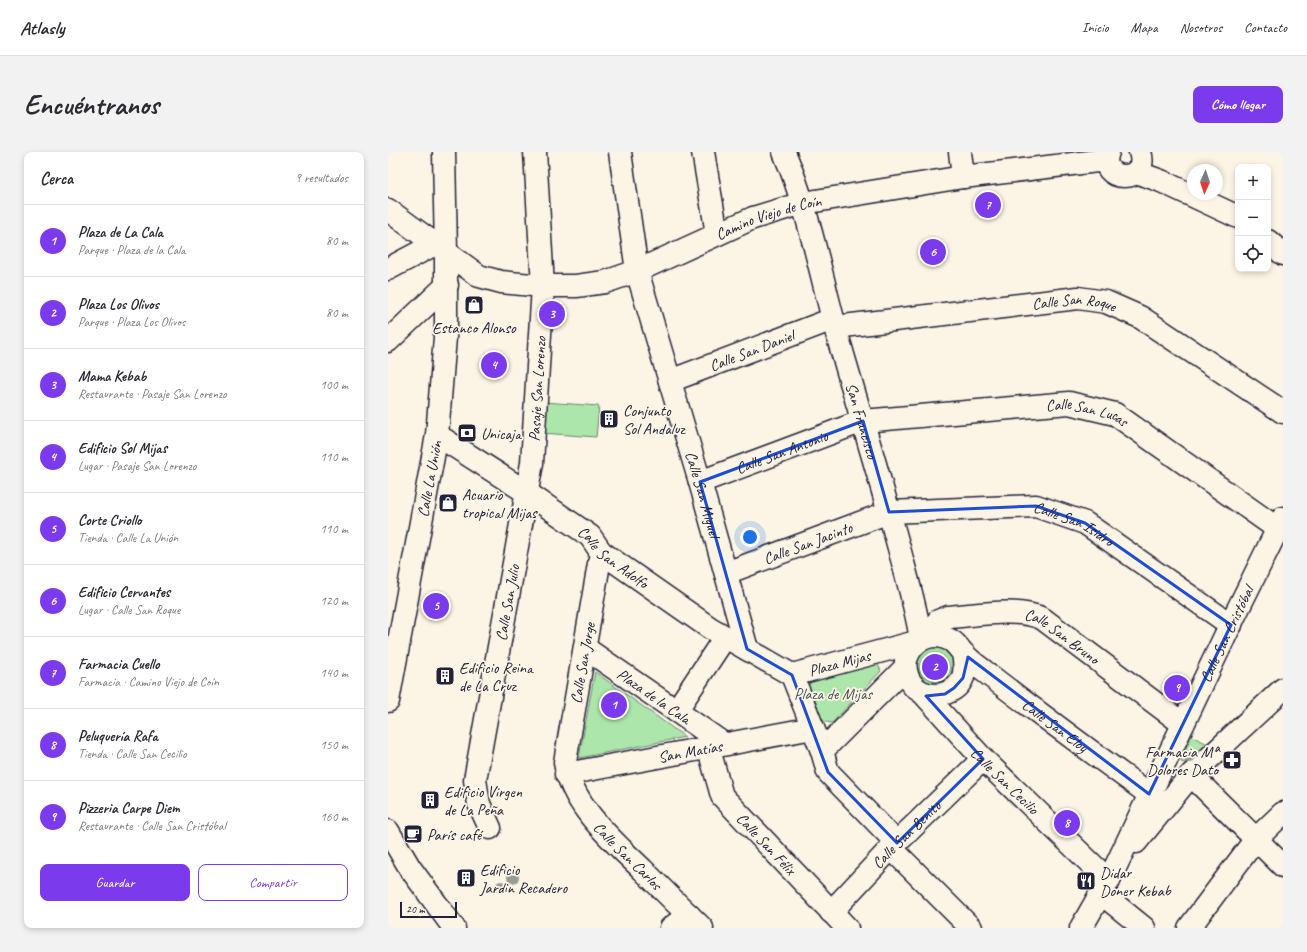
<!DOCTYPE html>
<html lang="es">
<head>
<meta charset="utf-8">
<style>
  :root { --surface:#fff; --page:#f2f2f3; --text:#2b2b33; --muted:#7c7c81; --line:#e1e1e2; --accent:#7c3aed }
  body { margin:0; font-family:Caveat,sans-serif; background:var(--page); color:var(--text) }
  .controls { position:absolute; right:12px; top:12px; display:grid; overflow:hidden; border-radius:8px; box-shadow:0 2px 6px #0003 }
  .controls button { width:36px; height:36px; display:grid; place-items:center; padding:0; border:0; border-bottom:1px solid var(--line); background:var(--surface); color:var(--text); font:20px sans-serif }
  .compass { position:absolute; left:799px; top:12px; width:36px; height:36px; border-radius:50%; background:var(--surface); box-shadow:0 2px 6px #0003; rotate:183deg }
  .scale { position:absolute; left:12px; bottom:10px; width:57px; box-sizing:border-box; padding-left:4px; border:2px solid #22223b; border-top:0; font-size:11px; line-height:14px; white-space:nowrap; color:#22223b; -webkit-text-stroke:3px #fcf5e5; paint-order:stroke }
  .you { position:absolute; left:362px; top:385px; width:14px; height:14px; margin:-10px; border:3px solid #fff; border-radius:50%; background:#1a73e8; box-shadow:0 0 0 6px #1a73e833 }
  .badge { display:grid; place-items:center; width:26px; height:26px; border-radius:50%; background:var(--accent); color:#fff; font-size:13px; font-weight:700 }
  .pin { position:absolute; translate:-50% -50%; border:2px solid #fff; box-shadow:0 1px 4px #0006 }
  .list { margin:0; padding:0; list-style:none }
  h2 { display:flex; justify-content:space-between; align-items:center; height:52px; margin:0; padding:0 16px; font-size:17px }
  h2 small { font-size:13px; font-weight:400; color:var(--muted) }
  .list li { display:grid; grid-template-columns:26px 1fr auto; gap:12px; align-items:center; box-sizing:border-box; height:72px; padding:0 16px; border-top:1px solid var(--line) }
  .list b { display:block; font-size:15px; white-space:nowrap }
  .list p { margin:0; font-size:13px; white-space:nowrap; color:var(--muted) }
  .list em { font-size:13px; font-style:normal; color:var(--muted) }
  .actions { display:flex; gap:8px; padding:12px 16px }
  .actions a { flex:1; padding:9px 0; border:1px solid var(--accent); border-radius:8px; text-align:center; font-size:14px; color:var(--accent) }
  .actions .main { background:var(--accent); color:#fff }
  .icon { flex:none; width:22px; height:22px; fill:none; stroke:currentColor; stroke-width:2; stroke-linecap:round; stroke-linejoin:round }
  .map { position:relative; flex:none; width:895px; height:776px; overflow:hidden; border-radius:8px }
  header { display:flex; align-items:center; gap:24px; box-sizing:border-box; height:56px; padding:0 20px; background:var(--surface); border-bottom:1px solid var(--line) }
  header strong { font-size:19px }
  nav { display:flex; gap:22px; margin-inline-start:auto; font-size:14px }
  .intro { display:flex; align-items:center; justify-content:space-between; box-sizing:border-box; height:96px; padding:0 24px }
  h1 { margin:0; font-size:28px }
  .button { padding:10px 18px; border-radius:8px; background:var(--accent); color:#fff; font-size:14px; font-weight:700 }
  main { display:flex; gap:24px; padding:0 24px }
  aside { flex:1; background:var(--surface); border-radius:8px; box-shadow:0 2px 6px #0003 }
  .map>svg:first-child { display:block }
</style>
</head>
<body>
<header>
<strong>Atlasly</strong>
<nav><a>Inicio</a><a>Mapa</a><a>Nosotros</a><a>Contacto</a></nav>
</header>
<div class="intro"><h1>Encuéntranos</h1><a class="button">Cómo llegar</a></div>
<main>
<aside>
<h2>Cerca<small>9 resultados</small></h2>
<ul class="list">
<li><span class="badge">1</span><div><b>Plaza de La Cala</b><p>Parque · Plaza de la Cala</p></div><em>80 m</em></li>
<li><span class="badge">2</span><div><b>Plaza Los Olivos</b><p>Parque · Plaza Los Olivos</p></div><em>80 m</em></li>
<li><span class="badge">3</span><div><b>Mama Kebab</b><p>Restaurante · Pasaje San Lorenzo</p></div><em>100 m</em></li>
<li><span class="badge">4</span><div><b>Edificio Sol Mijas</b><p>Lugar · Pasaje San Lorenzo</p></div><em>110 m</em></li>
<li><span class="badge">5</span><div><b>Corte Criollo</b><p>Tienda · Calle La Unión</p></div><em>110 m</em></li>
<li><span class="badge">6</span><div><b>Edificio Cervantes</b><p>Lugar · Calle San Roque</p></div><em>120 m</em></li>
<li><span class="badge">7</span><div><b>Farmacia Cuello</b><p>Farmacia · Camino Viejo de Coín</p></div><em>140 m</em></li>
<li><span class="badge">8</span><div><b>Peluquería Rafa</b><p>Tienda · Calle San Cecilio</p></div><em>150 m</em></li>
<li><span class="badge">9</span><div><b>Pizzeria Carpe Diem</b><p>Restaurante · Calle San Cristóbal</p></div><em>160 m</em></li>
</ul>
<div class="actions"><a class="main">Guardar</a><a>Compartir</a></div>
</aside>
<div class="map">
<svg width="895" height="776" viewBox="0 0 895 776">
  <rect width="100%" height="100%" fill="#fcf5e5"/>
  <filter id="ink" filterUnits="userSpaceOnUse"><feTurbulence type="fractalNoise" baseFrequency=".025" numOctaves="2"/><feDisplacementMap in="SourceGraphic" scale="8" xChannelSelector="R" yChannelSelector="G"/><feConvolveMatrix kernelMatrix="1 2 1 2 8 2 1 2 1" color-interpolation-filters="sRGB"/></filter>
  <g filter="url(#ink)">
    <!-- green -->
    <g fill="#ade6aa" stroke="#688472">
      <path d="M156,250l55,4 -3,31 -54,-4z"/>
      <circle cx="547" cy="513" r="19"/>
      <path d="M488,509l5,10 -49,52 -11,-2 -13,-35 7,-9z"/>
      <path d="M207,520l90,65 -106,21z"/>
      <path d="M803,584l17,8 -20,20 -7,-2v-4z"/>
    </g>
    <g fill="none" stroke-linecap="round" stroke-linejoin="round">
      <!-- minor casing -->
      <g stroke="#22223b" stroke-width="25">
        <g id="minor">
          <path id="s1" d="M232,0l17,119 63,211 47,167"/>
          <path d="M315,0l14,82"/>
          <path id="s2" d="M396,0c26,61 37,126 55,189 20,69 41,138 60,207 8,30 17,60 22,91"/>
          <path d="M572,0l3,25"/>
          <path d="M720,0c-12,31 43,33 32,0"/>
          <path d="M748,20l25,9 77,36"/>
          <path id="s3" d="M0,58l91,66 22,6 42,4h33l29,-4 32,-11 116,-53 50,-15 160,-26 143,-17"/>
          <path d="M880,89l15,13"/>
          <path d="M0,117l47,-25"/>
          <path id="s4" d="M447,175l243,-29 28,4 34,15 143,95"/>
          <path d="M0,189l59,-56"/>
          <path id="s5" d="M282,229l163,-62"/>
          <path id="s6" d="M49,283l89,57 64,44 11,16 109,76 82,47"/>
          <path id="s7" d="M312,330l163,-61 206,-18 46,11 163,115"/>
          <path id="s8" d="M213,400l-36,210c6,43 48,79 78,108 19,19 39,39 59,58"/>
          <path id="s9" d="M338,421l163,-61 147,-6 49,17 146,102"/>
          <path id="s10" d="M541,484l9,-15 10,-4c29,-2 70,-10 95,2l140,105"/>
          <path id="s11" d="M197,496l139,96"/>
          <path id="s12" d="M575,501c1,8 3,15 0,24 -8,21 -39,24 -52,6 -5,-7 -7,-18 -4,-26 6,-17 24,-26 41,-18 8,3 10,9 15,14 6,7 14,13 21,18 54,42 110,83 165,123"/>
          <path id="s13" d="M517,516l-83,83 -30,-76 124,-33"/>
          <path id="s14" d="M535,541l60,66 126,122"/>
          <path id="s15" d="M0,549l49,-266 9,-110v-72l-2,-101"/>
          <path d="M288,559l49,-74"/>
          <path id="s16" d="M320,594l14,50 125,132"/>
          <path d="M434,599l6,21 69,71"/>
          <path id="s17" d="M178,622l247,-46"/>
          <path d="M803,623l92,91"/>
          <path id="s18" d="M102,676l-11,-24 -4,-24 57,-317 11,-177 -8,-134"/>
          <path d="M0,679l22,37 44,60"/>
          <path d="M748,690l55,-67 92,-86"/>
          <path d="M503,696l80,80"/>
          <path d="M714,742l42,34"/>
          <path id="s19" d="M443,760l60,-64 92,-89"/>
          <path d="M283,776l18,-13"/>
          <path id="s20" d="M693,776l32,-56 123,-259 47,-95"/>
          <path d="M801,776l66,-88 28,-27"/>
        </g>
      </g>
      <!-- minor -->
      <use href="#minor" stroke="#fcf5e5" stroke-width="22"/>
    </g>
    <!-- trees -->
    <g fill="#979c97">
      <circle cx="801" cy="605" r="6"/>
      <circle cx="125" cy="725" r="6"/>
      <circle cx="113" cy="735" r="6"/>
    </g>
  </g>
  <!-- marked area -->
  <path fill="none" stroke="#1d4ed8" stroke-width="3" stroke-linejoin="round" d="M475,269l26,91 147,-6 49,17 146,102 -82,169 -181,-137 -5,21 -9,10 -9,6 -19,2 57,63 -86,84 -69,-71 -36,-97 -45,-26 -47,-167z"/>
  <!-- icons -->
  <defs>
    <g id="shop-square" transform="scale(1)"><rect x="-9" y="-9" width="18" height="18" rx="4" fill="#22223b" stroke="#fcf5e5"/><path d="M-5-2.5h2.3a2.7 3.5 0 0 1 5.4 0H5L5.5 6h-11ZM-1.5-2.5h3a1.5 2.3 0 0 0-3 0Z" fill="#fff"/></g>
    <g id="building-square" transform="scale(1)"><rect x="-9" y="-9" width="18" height="18" rx="4" fill="#22223b" stroke="#fcf5e5"/><path d="M-4-6H4V6H1V3H-1V6H-4ZM-2.5-4.3h1.7v1.8h-1.7ZM.8-4.3h1.7v1.8H.8ZM-2.5-1h1.7V.8h-1.7ZM.8-1h1.7V.8H.8Z" fill="#fff"/></g>
    <g id="bank-square" transform="scale(1)"><rect x="-9" y="-9" width="18" height="18" rx="4" fill="#22223b" stroke="#fcf5e5"/><path d="M-6-4H6V4H-6ZM0-2.3a2.3 2.3 0 1 0 0 4.6a2.3 2.3 0 1 0 0-4.6Z" fill="#fff"/></g>
    <g id="pharmacy-square" transform="scale(1)"><rect x="-9" y="-9" width="18" height="18" rx="4" fill="#22223b" stroke="#fcf5e5"/><path d="M-2-6h4v4h4v4h-4v4h-4v-4h-4v-4h4Z" fill="#fff"/></g>
    <g id="cafe-square" transform="scale(1)"><rect x="-9" y="-9" width="18" height="18" rx="4" fill="#22223b" stroke="#fcf5e5"/><path d="M-5.5-4.5H6V0H3Q3 3.5 0 3.5H-2.5Q-5.5 3.5-5.5 0ZM3-3.2v2h1.7v-2ZM-6 4.5H4V6H-6Z" fill="#fff"/></g>
    <g id="restaurant-square" transform="scale(1)"><rect x="-9" y="-9" width="18" height="18" rx="4" fill="#22223b" stroke="#fcf5e5"/><path d="M-5-6h1v4h1v-4h1v4h1v-4h1v5L-1.5 .5V6h-2V.5L-5-1ZM5-6V6H3V1.5H1.5Q1.5-4 5-6Z" fill="#fff"/></g>
  </defs>
  <g fill-rule="evenodd">
    <use href="#shop-square" x="86" y="153"/>
    <use href="#building-square" x="221" y="267"/>
    <use href="#bank-square" x="79" y="281"/>
    <use href="#shop-square" x="60" y="351"/>
    <use href="#building-square" x="57" y="524"/>
    <use href="#pharmacy-square" x="844" y="608"/>
    <use href="#building-square" x="42" y="648"/>
    <use href="#cafe-square" x="25" y="682"/>
    <use href="#building-square" x="78" y="726"/>
    <use href="#restaurant-square" x="698" y="729"/>
  </g>
  <g text-anchor="middle" stroke-width="3.5" stroke-linejoin="round" paint-order="stroke">
    <!-- street labels -->
    <g font-size="16" fill="#22223b" stroke="#fcf5e5">
      <text dy="6" stroke="none"><textPath href="#s3" startOffset="416">Camino Viejo de Coín</textPath></text>
      <text dy="6" stroke="none"><textPath href="#s4" startOffset="241">Calle San Roque</textPath></text>
      <text dy="6" stroke="none"><textPath href="#s5" startOffset="87">Calle San Daniel</textPath></text>
      <text dy="6" stroke="none"><textPath href="#s18" startOffset="447">Pasaje San Lorenzo</textPath></text>
      <text dy="6" stroke="none"><textPath href="#s7" startOffset="400">Calle San Lucas</textPath></text>
      <text dy="6" stroke="none"><textPath href="#s2" startOffset="280">San Francisco</textPath></text>
      <text dy="6" stroke="none"><textPath href="#s7" startOffset="87">Calle San Antonio</textPath></text>
      <text dy="6" stroke="none"><textPath href="#s15" startOffset="226">Calle La Unión</textPath></text>
      <text dy="6" stroke="none"><textPath href="#s1" startOffset="353">Calle San Miguel</textPath></text>
      <text dy="6" stroke="none"><textPath href="#s9" startOffset="363">Calle San Isidro</textPath></text>
      <text dy="6" stroke="none"><textPath href="#s9" startOffset="87">Calle San Jacinto</textPath></text>
      <text dy="6" stroke="none"><textPath href="#s6" startOffset="215">Calle San Adolfo</textPath></text>
      <text dy="6" stroke="none"><textPath href="#s18" startOffset="231">Calle San Julio</textPath></text>
      <text dy="6" stroke="none"><textPath href="#s20" startOffset="328">Calle San Cristóbal</textPath></text>
      <text dy="6" stroke="none"><textPath href="#s10" startOffset="149">Calle San Bruno</textPath></text>
      <text transform="translate(194 511) rotate(-80)" y="6">Calle San Jorge</text>
      <text dy="6" stroke="none"><textPath href="#s13" startOffset="248">Plaza Mijas</textPath></text>
      <text dy="6" stroke="none"><textPath href="#s11" startOffset="84">Plaza de la Cala</textPath></text>
      <text dy="6" stroke="none"><textPath href="#s12" startOffset="303">Calle San Eloy</textPath></text>
      <text dy="6" stroke="none"><textPath href="#s17" startOffset="126">San Matías</textPath></text>
      <text dy="6" stroke="none"><textPath href="#s14" startOffset="120">Calle San Cecilio</textPath></text>
      <text dy="6" stroke="none"><textPath href="#s19" startOffset="108">Calle San Benito</textPath></text>
      <text dy="6" stroke="none"><textPath href="#s16" startOffset="117">Calle San Félix</textPath></text>
      <text dy="6" stroke="none"><textPath href="#s8" startOffset="328">Calle San Carlos</textPath></text>
    </g>
    <!-- poi labels -->
    <g font-size="16" fill="#22223b" stroke="#fcf5e5" text-anchor="start">
      <text x="86" y="181" text-anchor="middle">Estanco Alonso</text>
      <text x="235" y="264">Conjunto<tspan x="235" dy="18">Sol Andaluz</tspan></text>
      <text x="93" y="287">Unicaja</text>
      <text x="74" y="348">Acuario<tspan x="74" dy="18">tropical Mijas</tspan></text>
      <text x="71" y="521">Edificio Reina<tspan x="71" dy="18">de La Cruz</tspan></text>
      <text x="830" y="605" text-anchor="end">Farmacia Mª<tspan x="830" dy="18">Dolores Dato</tspan></text>
      <text x="56" y="645">Edificio Virgen<tspan x="56" dy="18">de La Peña</tspan></text>
      <text x="39" y="688">París café</text>
      <text x="92" y="723">Edificio<tspan x="92" dy="18">Jardin Recadero</tspan></text>
      <text x="712" y="726">Didar<tspan x="712" dy="18">Doner Kebab</tspan></text>
    </g>
    <!-- park labels -->
    <g font-size="16" fill="#455357" stroke="#fcf5e5">
      <text x="445" y="547">Plaza de Mijas</text>
    </g>
  </g>
</svg>
<div class="controls">
<button>+</button>
<button>−</button>
<button><svg class="icon" aria-label="locate" viewBox="0 0 24 24"><circle cx="12" cy="12" r="6"/><path d="M12 2v4M12 18v4M2 12h4M18 12h4"/></svg></button>
</div>
<svg class="compass" viewBox="-18 -18 36 36"><path d="M0-13l5 13h-10z" fill="#e53935"/><path d="M0 13l5-13h-10z" fill="#7c7c81"/></svg>
<div class="scale">20 m</div>
<div class="you"></div>
<div class="pin badge" style="left:226px;top:553px">1</div>
<div class="pin badge" style="left:547px;top:515px">2</div>
<div class="pin badge" style="left:164px;top:162px">3</div>
<div class="pin badge" style="left:106px;top:213px">4</div>
<div class="pin badge" style="left:48px;top:454px">5</div>
<div class="pin badge" style="left:545px;top:100px">6</div>
<div class="pin badge" style="left:600px;top:53px">7</div>
<div class="pin badge" style="left:679px;top:671px">8</div>
<div class="pin badge" style="left:789px;top:536px">9</div>
</div>
</main>
</body>
</html>
